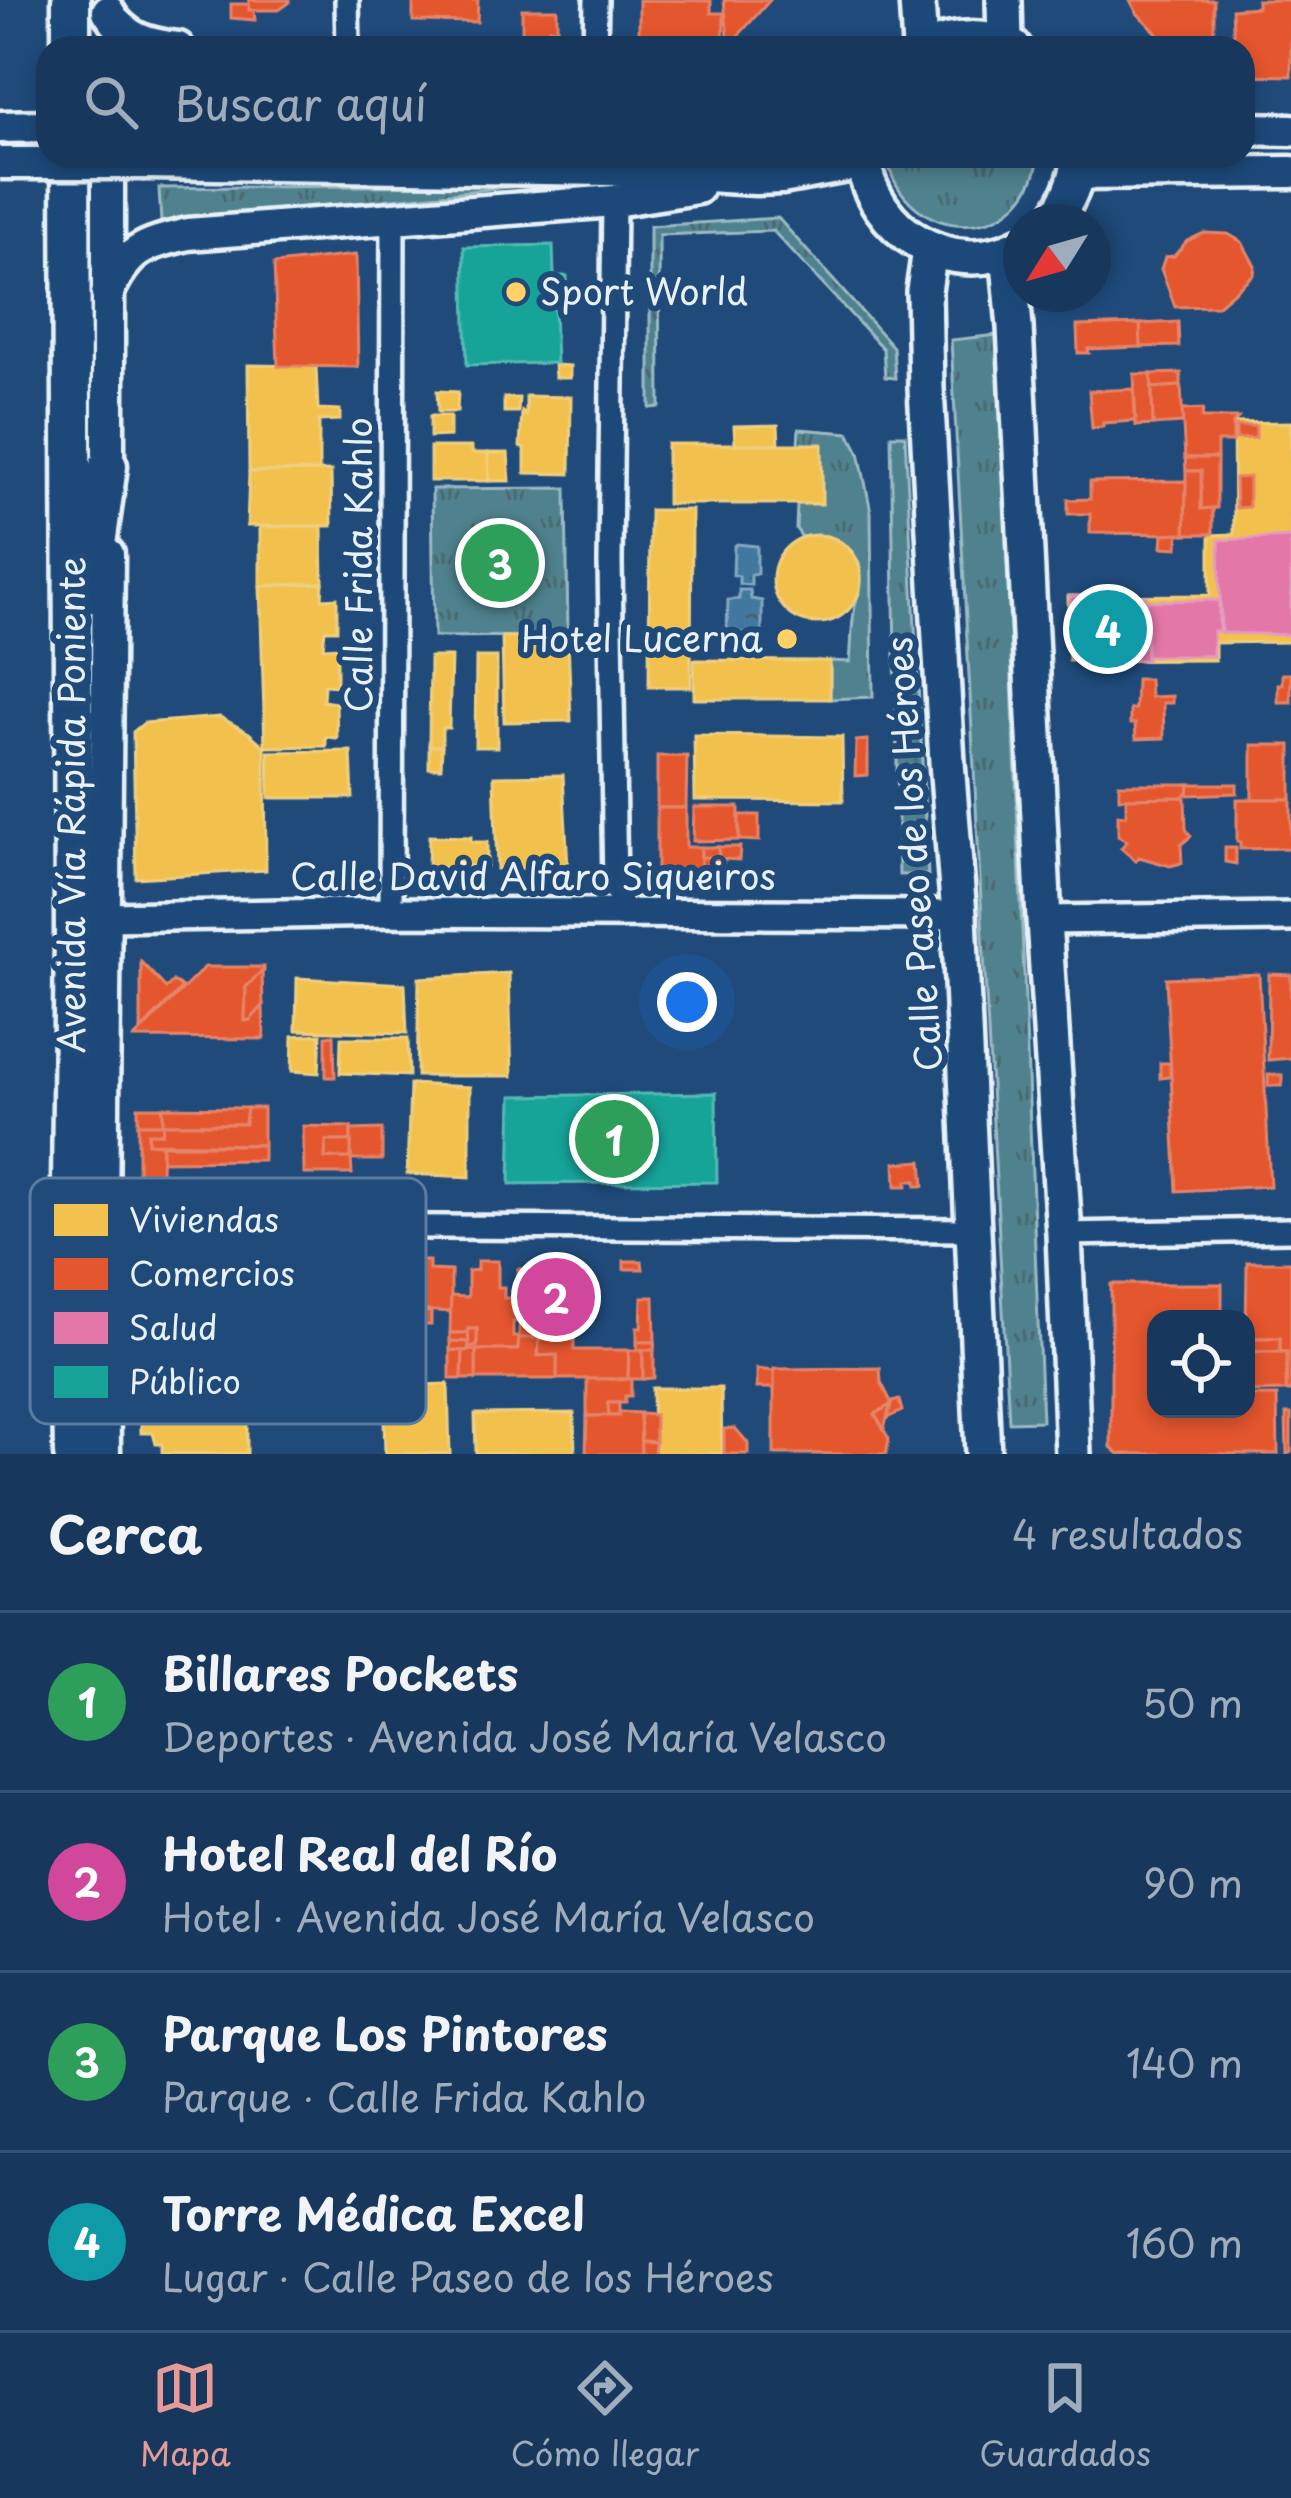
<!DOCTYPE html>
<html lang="es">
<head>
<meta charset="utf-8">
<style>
  :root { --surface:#17385c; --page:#203f62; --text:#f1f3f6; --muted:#9eacbb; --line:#365272; --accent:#e69b98 }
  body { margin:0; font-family:"Playpen Sans",sans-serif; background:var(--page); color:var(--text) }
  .controls { position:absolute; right:36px; bottom:36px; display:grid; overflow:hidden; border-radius:24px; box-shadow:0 6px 18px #0003 }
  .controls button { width:108px; height:108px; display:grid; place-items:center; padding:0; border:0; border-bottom:3px solid var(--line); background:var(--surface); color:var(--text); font:60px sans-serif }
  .compass { position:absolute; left:1003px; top:204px; width:108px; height:108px; border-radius:50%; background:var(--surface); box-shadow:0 6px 18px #0003; rotate:233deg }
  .you { position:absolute; left:687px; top:1002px; width:42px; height:42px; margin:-30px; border:9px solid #fff; border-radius:50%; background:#1a73e8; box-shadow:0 0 0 18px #1a73e833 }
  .badge { display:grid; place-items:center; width:78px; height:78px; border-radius:50%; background:var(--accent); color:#fff; font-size:39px; font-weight:700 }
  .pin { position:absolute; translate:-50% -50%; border:6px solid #fff; box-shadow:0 3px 12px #0006 }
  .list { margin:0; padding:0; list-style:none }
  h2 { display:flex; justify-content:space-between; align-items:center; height:156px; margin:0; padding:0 48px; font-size:51px }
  h2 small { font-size:39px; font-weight:400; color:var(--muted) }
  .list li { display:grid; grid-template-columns:78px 1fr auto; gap:36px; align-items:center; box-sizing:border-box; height:180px; padding:0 48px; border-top:3px solid var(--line) }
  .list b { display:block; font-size:45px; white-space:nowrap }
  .list p { margin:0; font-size:39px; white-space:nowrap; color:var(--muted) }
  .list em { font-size:39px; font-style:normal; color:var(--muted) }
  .icon { flex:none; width:66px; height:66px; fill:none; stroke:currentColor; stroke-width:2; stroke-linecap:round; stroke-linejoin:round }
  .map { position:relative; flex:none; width:1291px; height:1454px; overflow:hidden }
  .search { position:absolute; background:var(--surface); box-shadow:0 6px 18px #0003; left:36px; right:36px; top:36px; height:132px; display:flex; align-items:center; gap:30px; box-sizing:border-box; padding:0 42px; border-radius:36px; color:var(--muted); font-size:45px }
  .sheet { height:876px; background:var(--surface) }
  nav { display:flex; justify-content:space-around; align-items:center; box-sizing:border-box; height:168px; border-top:3px solid var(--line); background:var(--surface); font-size:33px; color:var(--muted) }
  nav a { display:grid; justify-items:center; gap:6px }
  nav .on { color:var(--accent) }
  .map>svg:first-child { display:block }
</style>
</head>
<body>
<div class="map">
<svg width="1291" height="1454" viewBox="0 0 1291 1454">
  <defs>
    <pattern id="grass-tufts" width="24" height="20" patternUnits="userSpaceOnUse" patternTransform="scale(3)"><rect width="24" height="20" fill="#50828e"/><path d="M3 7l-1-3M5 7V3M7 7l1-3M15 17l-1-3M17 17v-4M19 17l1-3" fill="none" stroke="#4c686f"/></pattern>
    <pattern id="water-ripples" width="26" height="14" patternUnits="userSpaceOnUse" patternTransform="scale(3)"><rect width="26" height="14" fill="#42789f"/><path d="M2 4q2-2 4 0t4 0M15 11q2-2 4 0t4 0" fill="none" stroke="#446279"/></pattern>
  </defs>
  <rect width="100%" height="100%" fill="#1f4a7a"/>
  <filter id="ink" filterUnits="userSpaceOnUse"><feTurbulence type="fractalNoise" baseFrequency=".00833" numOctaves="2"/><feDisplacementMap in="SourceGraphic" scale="24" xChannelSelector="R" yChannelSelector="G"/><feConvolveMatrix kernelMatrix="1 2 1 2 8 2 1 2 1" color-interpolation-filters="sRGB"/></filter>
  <g filter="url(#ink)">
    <!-- grass -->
    <g fill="url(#grass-tufts)" stroke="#9cbac3" stroke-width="3">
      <path d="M886,156h153c-12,91 -134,92 -153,0z"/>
      <path d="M538,184l-377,39 -2,-35z"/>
      <path d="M778,218l115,129 2,31 -10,-1 -2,-28 -110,-118 -114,4 1,172 -10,1v-182z"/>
      <path d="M998,335l44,1086 -33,1 -58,-1082z"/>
      <path d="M799,429l50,4 10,19 12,60 2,185 -43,2v-38l20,1c2,-19 1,-42 6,-60 4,-16 4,-2 5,-19 3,-35 -28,-52 -59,-46l-6,-8 1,-25 25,-1 -24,-59z"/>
      <path d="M891,435h14l23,440h-29z"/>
      <path d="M566,488l2,148 -134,1 -2,-148z"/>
    </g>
    <!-- water -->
    <g fill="url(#water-ripples)" stroke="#84a8c3" stroke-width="3">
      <path d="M737,544l20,2v28l-6,1v10l-12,-1v-8l-6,-1 1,-29z"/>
      <path d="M739,590h11l1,9 11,2v31l-3,2 -30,-1 -2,-3 1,-30 11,-1z"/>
    </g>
    <!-- homes -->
    <g fill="#f2c14e" stroke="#efcf81" stroke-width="3">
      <path d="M248,365l68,1 2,43 22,1v10l-21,1v50l-70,1z"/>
      <path d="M554,365l16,1v12h-15z"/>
      <path d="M437,391l21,1 -1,20h-19z"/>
      <path d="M526,396l45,1 -1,77 -45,-1v-24l-5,-2 2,-35 4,3z"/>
      <path d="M504,398h15l-1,14h-14z"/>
      <path d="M430,416h20v20l-20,1z"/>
      <path d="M1291,422v220l-76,1v17l-146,1 -1,-65 142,-1v-60l24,-1 -1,-111z"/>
      <path d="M778,425l1,19 -44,1 -1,-19z"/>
      <rect x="667" y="444" width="155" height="60"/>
      <path d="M430,447h42v6h16l1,28h-59z"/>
      <path d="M488,453h20l2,28h-21z"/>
      <path d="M331,471l1,55h-85l2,-54z"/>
      <path d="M650,510h42l-1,177h-42z"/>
      <path d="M322,526l1,57 -63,3v-59z"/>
      <circle cx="817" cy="579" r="44"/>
      <path d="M323,583l-1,16 15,-1v32h-12l-2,18 14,-1v39l-13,-1 -1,16 13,2 1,35 -11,-1v9l-61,1 -5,-161z"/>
      <path d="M568,636l3,85 -67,1 -2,-85z"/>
      <path d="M430,657h21l-2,71h-7v18h-13z"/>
      <path d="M476,657h21v90h-22z"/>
      <path d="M694,660l136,1v38h-136z"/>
      <path d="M220,717l29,16 16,14 1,123 -130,8 -3,-146 11,-9z"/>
      <path d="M694,735l148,2 1,64 -148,-1z"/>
      <path d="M429,746h13l-1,22h-12z"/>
      <path d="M351,751l2,47h-84l-1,-46z"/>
      <path d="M563,775l5,92 -71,2 -3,-93z"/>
      <path d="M429,836l42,1v5h16v24l-59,1z"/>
      <path d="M509,973l3,103h-95l2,-98z"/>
      <path d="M297,978l108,6 2,49 -111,-3z"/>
      <path d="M321,1034l-2,39 -27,-2 1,-35z"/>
      <path d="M341,1038h67l1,38 -69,-3z"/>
      <path d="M410,1084l60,3v90l-63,-3z"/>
      <path d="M141,1382h106v72h-85v-10h-6l-3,-11h-12z"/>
      <path d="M448,1384l2,70h-65l-2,-68z"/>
      <path d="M652,1388h69l1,66h-69z"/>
      <path d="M574,1413l1,41h-99l-1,-40z"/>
    </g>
    <!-- shops -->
    <g fill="#e4572e" stroke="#e5856b" stroke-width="3" fill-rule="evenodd">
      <path d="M249,0h40v3l-10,7h-30z"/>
      <path d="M413,0h65l-1,22 -64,-1z"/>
      <path d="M639,0l72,1v12h13l-1,35h-24l-1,-9h-18l1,9h-42z"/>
      <path d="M724,0h46l-41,46z"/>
      <path d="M1130,0h84v48h-42l-35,-35z"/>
      <path d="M1257,0h34v76l-48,-1v-27h-9l-2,-39 25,-2z"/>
      <path d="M231,4h18v6h5l1,10 -24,-2z"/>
      <path d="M522,9h35v20l-8,-1 -1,19 -26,-1z"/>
      <path d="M680,39h18l1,9h-18z"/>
      <path d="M1204,233l24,1 14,8 13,24 -1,8 -37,32 -42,1 -14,-38 4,-12 9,-1 13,-15z"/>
      <path d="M356,255l2,112 -80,-1 -4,-102z"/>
      <path d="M1178,322l1,24 -38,1 -1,-23z"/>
      <path d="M1140,324l1,23 -53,2 1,4h-11l-1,-27z"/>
      <path d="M1181,373v13l-29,2 -1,-14z"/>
      <path d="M1134,374h17l2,51 -17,1z"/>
      <path d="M1181,386l2,37 -30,2 -1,-37z"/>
      <path d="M1134,389l1,32 -32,2v4l-11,1 -3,-37z"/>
      <path d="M1203,409l-1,9h36l-5,5v19h-16v16h-32l-3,-48z"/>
      <path d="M1236,426h20v12l-20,1z"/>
      <path d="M1185,458h32v50l-16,1v-38h-15z"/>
      <path d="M1186,471h15v38l12,-1v26h-28z"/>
      <path d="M1249,477v30l-13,1 -1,-30z"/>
      <path d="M1186,481l-1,53 -95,-1v-19h-22v-14l22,-1v-17z"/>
      <path d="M1179,533l-1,15 -16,-1 1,-13z"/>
      <path d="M1282,674h9v28h-13v-18h4z"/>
      <path d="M1136,679h13l1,18 22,-1v7h-9l1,35 -28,1 -1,-15h-5v-15h5z"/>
      <path d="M868,740v35l-13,1 1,-35z"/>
      <rect x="1252" y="745" width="39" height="54"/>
      <path d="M657,756h30l-1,52h-29z"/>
      <path d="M1119,784h70v7l-8,7h-62z"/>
      <path d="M1189,784h48v9l-49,2z"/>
      <path d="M1181,797l4,1 1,31 5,7 -10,9 1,18 -12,3 -31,-9 -3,4 -15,-13 6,-7 -9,-5v-21h8v-17z"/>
      <path d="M1237,799h54v49l-51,1v-7h-3z"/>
      <path d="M694,807h45v33l-46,1z"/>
      <path d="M657,808h29v39h15v24h-44z"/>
      <path d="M739,815h20v26l-20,-1z"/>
      <path d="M701,847h17l1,11 -18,-1z"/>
      <path d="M718,847h22l-1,13 -16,-1 1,12h-23v-14l18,1z"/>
      <path d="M1225,848h11v16l-11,-2z"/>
      <path d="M141,962l25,26 7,-7 9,7 -41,42z"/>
      <path d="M205,967h59v4l-18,16 -1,34 5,-1 13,-14 1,33 -130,-1z"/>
      <path d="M262,971l1,35 -13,14 -5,1 1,-34z"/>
      <path d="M1259,974l11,212 -93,5 -11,-213z"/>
      <path d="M1269,974l22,1v83l-23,2z"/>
      <path d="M334,1035l1,42h-9v-41z"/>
      <path d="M1160,1063h10v14l-10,1z"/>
      <rect x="1268" y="1075" width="14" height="11"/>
      <rect x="138" y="1107" width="25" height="17"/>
      <path d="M163,1107l84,1 -2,16h-82z"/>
      <path d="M247,1108h16v37l-115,-2v-10h14l1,-9h82z"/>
      <path d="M138,1124h25l-1,9h-14v10l14,1 -1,30h-23z"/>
      <path d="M303,1126l48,1v14h-25l-1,17h26l1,16h-48z"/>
      <path d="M382,1129v31h-31v-30z"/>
      <path d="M326,1141h25v17h-26z"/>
      <path d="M162,1145h101v15l-101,1z"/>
      <path d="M922,1161l2,25h-8v-5h-9v5h-11l-1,-23z"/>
      <path d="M418,1261h11v9l22,1v41l-34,-2z"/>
      <path d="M477,1261h21v26h6v11h10v14h4l1,10h-6v15h6l-1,13h-50v-3l9,-1v-17h-9v4h-18l1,-37 17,1v-26l9,-1z"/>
      <path d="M624,1261h18l1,8h-19z"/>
      <path d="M1247,1262h44v129h-5l1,-39h-7v-14h-32l-2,-5z"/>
      <path d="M559,1268l17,2 -1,12 -16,1z"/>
      <path d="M559,1268l-1,25h-24l1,-24z"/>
      <path d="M518,1269h17l-1,13 -15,1z"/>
      <path d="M534,1282v11h24l1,-10 16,-1 -1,68h55l-1,29h-71v-24l-19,1 1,-18h-20v-55zM540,1314h25v12l-25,-1z"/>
      <path d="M1111,1284h111v35h-66v90h90v-13h31l1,58h-159l-8,-7z"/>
      <path d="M642,1297h12l1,45h-18v-15l4,1z"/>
      <path d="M417,1310l14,2v13h-14z"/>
      <path d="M540,1314h25v12l-25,-1z"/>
      <path d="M468,1329h9v17l-9,1z"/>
      <path d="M450,1333h18l1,9 -19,-1z"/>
      <path d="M519,1338h20l-1,18 19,-1v24h-81v-29h42z"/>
      <path d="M1248,1338h32v14h-31z"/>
      <path d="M450,1341l19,1 -1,9 -18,-1z"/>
      <path d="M637,1342h18l-1,8h-17z"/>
      <path d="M450,1350l13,1 -1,28h-12z"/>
      <path d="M476,1350v29h-14l1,-28z"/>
      <path d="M629,1350h14v29h-15z"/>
      <path d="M643,1350h11v28l-11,1z"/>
      <path d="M1249,1352h38l-1,39 -38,1z"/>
      <path d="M880,1368l1,14 11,22 -17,10 14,25 -3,15h-112v-85z"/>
      <path d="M757,1369l17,2v17h-17z"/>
      <path d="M587,1379h44v17h-6v7h-17l1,13h-22z"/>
      <path d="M899,1400l3,11 -15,7 5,-16z"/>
      <path d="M608,1403h11v13h-10z"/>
      <path d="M890,1405l-3,13 -3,11 -9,-15z"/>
      <path d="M619,1412l21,1 1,41h-55l1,-38h32z"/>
      <path d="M640,1414l15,1v27l-14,-1z"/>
      <path d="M1286,1414h5v38l-4,2z"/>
      <path d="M735,1428l13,15v11h-24v-25z"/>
      <path d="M641,1441l14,1 -1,12h-13z"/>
    </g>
    <!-- health -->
    <g fill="#e377a8" stroke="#e49cc0" stroke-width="3">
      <path d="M1291,537v98l-70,-2 -2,-93z"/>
      <path d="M1070,596l76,1v63l-76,-1z"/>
      <path d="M1219,600v31h-6v25h-67v-55z"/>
    </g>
    <!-- public -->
    <g fill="#17a398" stroke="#56bab5" stroke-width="3">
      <path d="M553,245l1,31h13l1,31 -14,1 2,55 -89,2 -3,-118z"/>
      <path d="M716,1093l1,89 -207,2 2,-88z"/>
    </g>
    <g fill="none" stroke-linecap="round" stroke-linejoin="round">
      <!-- minor casing -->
      <g stroke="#e8f1f8" stroke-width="30">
        <g id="minor">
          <path d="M347,0l1,48"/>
          <path d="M595,48l1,-48"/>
          <path d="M614,201l-4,362 5,325 9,24"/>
          <path d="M391,912l2,-694"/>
          <path d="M102,1225l872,5"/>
          <path d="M1064,1234l227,-4"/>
        </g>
      </g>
      <!-- tertiary casing -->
      <g stroke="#e8f1f8" stroke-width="36">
        <g id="tertiary">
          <path d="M106,917l285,-5 568,3"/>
          <path d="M1044,920l247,-3"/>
        </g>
      </g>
      <!-- secondary casing -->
      <g stroke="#e8f1f8" stroke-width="39">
        <g id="secondary">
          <path d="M108,11c16,28 41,34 70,37"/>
          <path d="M0,127l48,-1"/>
          <path d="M1243,129l48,1"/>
          <path d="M108,156v332"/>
          <path d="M145,163l465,7 146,9 26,-1 81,-15"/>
          <path d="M1078,174l213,-2"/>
          <path d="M107,294c21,-45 35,-49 81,-60l426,-33 83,-13"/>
          <path d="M104,1454l-2,-229 6,-671"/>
        </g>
      </g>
      <!-- primary casing -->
      <g stroke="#e8f1f8" stroke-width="42">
        <g id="primary">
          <path d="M917,0l3,48"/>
          <path d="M1004,0l1,44"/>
          <path d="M927,48c28,-12 59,-13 87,0"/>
          <path d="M862,156c9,75 89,125 159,89"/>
          <path d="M1053,222c15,-21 24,-40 27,-66"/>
          <path d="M930,250l-6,41 2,98 21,373 12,153 24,539"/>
          <path d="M1008,252l7,75 29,593 20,314 9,220"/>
        </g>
      </g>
      <!-- trunk casing -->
      <g stroke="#e8f1f8" stroke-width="45">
        <g id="trunk">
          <path d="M71,48v-48"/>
          <path d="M71,156l3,776 -4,335 3,187"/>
          <path d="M90,594l18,-128"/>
        </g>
      </g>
      <!-- minor -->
      <use href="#minor" stroke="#1f4a7a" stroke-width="21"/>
      <!-- tertiary -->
      <use href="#tertiary" stroke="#1f4a7a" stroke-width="27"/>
      <!-- secondary -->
      <use href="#secondary" stroke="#1f4a7a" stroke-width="30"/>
      <!-- primary -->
      <use href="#primary" stroke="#1f4a7a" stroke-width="33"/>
      <!-- trunk -->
      <use href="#trunk" stroke="#1f4a7a" stroke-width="36"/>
      <!-- secondary-bridge casing -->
      <g stroke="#e8f1f8" stroke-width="39" stroke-linecap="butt">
        <path id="secondary-bridge" d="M0,163h145"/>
      </g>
      <!-- secondary-bridge -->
      <use href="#secondary-bridge" stroke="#1f4a7a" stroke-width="30"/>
    </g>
  </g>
  <!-- markers -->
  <g fill="#ffd166" stroke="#1f4a7a" stroke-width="4.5">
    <circle cx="516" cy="292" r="12"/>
    <circle cx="787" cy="639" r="12"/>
  </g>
  <g text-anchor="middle" stroke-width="12" stroke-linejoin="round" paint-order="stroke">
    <!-- poi labels -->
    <g font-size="36" fill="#e8f1f8" stroke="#1f4a7a" text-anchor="start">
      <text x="540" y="305">Sport World</text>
      <text x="763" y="652" text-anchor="end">Hotel Lucerna</text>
    </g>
    <!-- street labels -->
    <g font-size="36" fill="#e8f1f8" stroke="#1f4a7a">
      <text transform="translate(359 565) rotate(-90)" y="13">Calle Frida Kahlo</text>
      <text transform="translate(72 805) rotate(-90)" y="13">Avenida Vía Rápida Poniente</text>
      <text transform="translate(914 854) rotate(-94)" y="13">Calle Paseo de los Héroes</text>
      <text x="533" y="890">Calle David Alfaro Siqueiros</text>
    </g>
  </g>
  <!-- legend -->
  <rect x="30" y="1178" width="396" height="246" rx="18" fill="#1f4a7a" stroke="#5b7ca0" stroke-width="3"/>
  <rect x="54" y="1204" width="54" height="32" fill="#f2c14e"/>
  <rect x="54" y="1258" width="54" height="32" fill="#e4572e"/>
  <rect x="54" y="1312" width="54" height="32" fill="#e377a8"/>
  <rect x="54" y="1366" width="54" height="32" fill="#17a398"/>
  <g font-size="33" fill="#e8f1f8">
    <text x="129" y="1232">Viviendas</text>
    <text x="129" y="1286">Comercios</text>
    <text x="129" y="1340">Salud</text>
    <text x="129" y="1394">Público</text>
  </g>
</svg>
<div class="controls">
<button><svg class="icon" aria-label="locate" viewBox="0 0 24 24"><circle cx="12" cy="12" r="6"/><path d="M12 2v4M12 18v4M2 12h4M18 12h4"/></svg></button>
</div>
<svg class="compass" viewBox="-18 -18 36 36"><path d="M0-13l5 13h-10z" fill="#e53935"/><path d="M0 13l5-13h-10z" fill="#9eacbb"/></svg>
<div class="you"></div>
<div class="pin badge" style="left:614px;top:1139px;background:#2e9e5b">1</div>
<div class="pin badge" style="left:556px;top:1297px;background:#d1479c">2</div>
<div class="pin badge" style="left:500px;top:563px;background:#2e9e5b">3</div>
<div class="pin badge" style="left:1108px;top:629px;background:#0f9aa8">4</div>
<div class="search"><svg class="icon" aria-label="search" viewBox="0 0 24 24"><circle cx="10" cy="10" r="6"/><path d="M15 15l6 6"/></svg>Buscar aquí</div>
</div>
<section class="sheet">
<h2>Cerca<small>4 resultados</small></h2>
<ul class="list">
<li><span class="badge" style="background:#2e9e5b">1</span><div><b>Billares Pockets</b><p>Deportes · Avenida José María Velasco</p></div><em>50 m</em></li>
<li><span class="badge" style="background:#d1479c">2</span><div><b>Hotel Real del Río</b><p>Hotel · Avenida José María Velasco</p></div><em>90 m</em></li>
<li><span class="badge" style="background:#2e9e5b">3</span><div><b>Parque Los Pintores</b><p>Parque · Calle Frida Kahlo</p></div><em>140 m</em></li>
<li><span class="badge" style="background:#0f9aa8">4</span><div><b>Torre Médica Excel</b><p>Lugar · Calle Paseo de los Héroes</p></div><em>160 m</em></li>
</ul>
</section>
<nav>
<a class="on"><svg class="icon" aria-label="map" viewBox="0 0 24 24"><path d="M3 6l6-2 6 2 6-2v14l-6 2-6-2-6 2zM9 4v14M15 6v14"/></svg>Mapa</a>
<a><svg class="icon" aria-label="directions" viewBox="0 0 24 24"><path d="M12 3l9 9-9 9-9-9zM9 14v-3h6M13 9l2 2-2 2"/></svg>Cómo llegar</a>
<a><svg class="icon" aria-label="saved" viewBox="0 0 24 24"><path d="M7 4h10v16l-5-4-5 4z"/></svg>Guardados</a>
</nav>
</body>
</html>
